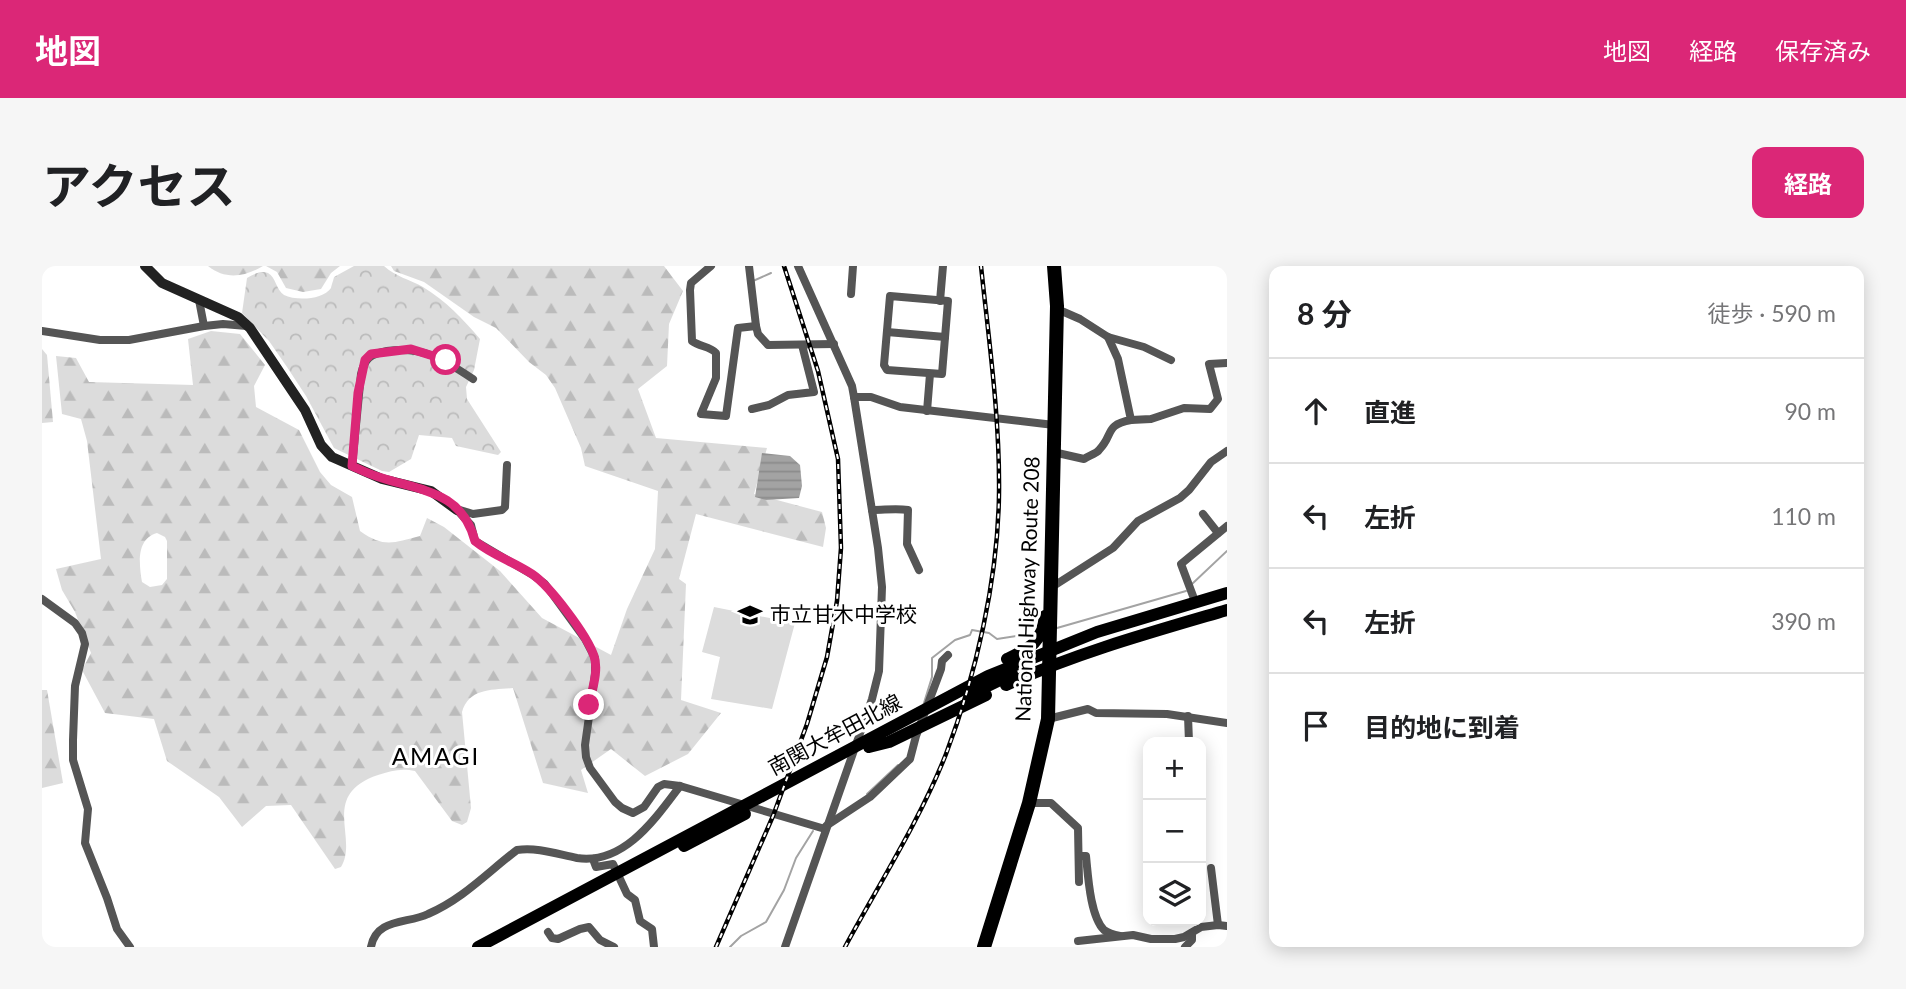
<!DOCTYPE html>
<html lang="ja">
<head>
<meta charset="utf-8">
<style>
  :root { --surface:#fff; --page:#f6f6f6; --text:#202124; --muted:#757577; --line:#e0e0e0; --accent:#db2777 }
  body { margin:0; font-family:Lato,"Noto Sans JP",sans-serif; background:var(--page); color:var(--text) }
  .controls { position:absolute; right:21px; bottom:21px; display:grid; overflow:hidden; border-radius:14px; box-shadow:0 4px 18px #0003 }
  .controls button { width:63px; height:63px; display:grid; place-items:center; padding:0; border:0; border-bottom:2px solid var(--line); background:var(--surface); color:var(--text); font:35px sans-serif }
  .stop { position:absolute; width:21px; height:21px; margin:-16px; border:5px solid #db2777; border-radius:50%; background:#fff }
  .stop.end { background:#db2777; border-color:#fff; box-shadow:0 2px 7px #0008 }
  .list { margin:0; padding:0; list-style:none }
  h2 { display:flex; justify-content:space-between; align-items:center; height:91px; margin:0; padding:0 28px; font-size:30px }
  h2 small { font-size:23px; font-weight:400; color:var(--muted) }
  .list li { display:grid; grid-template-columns:46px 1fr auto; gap:21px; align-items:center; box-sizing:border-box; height:105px; padding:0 28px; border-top:2px solid var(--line) }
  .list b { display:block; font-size:26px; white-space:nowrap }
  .list em { font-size:23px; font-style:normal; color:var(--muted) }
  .icon { flex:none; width:38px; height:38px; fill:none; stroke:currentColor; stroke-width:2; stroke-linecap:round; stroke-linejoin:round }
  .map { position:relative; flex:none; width:1185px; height:681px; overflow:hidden; border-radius:14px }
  header { display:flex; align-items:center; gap:42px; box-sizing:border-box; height:98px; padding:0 35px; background:var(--accent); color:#fff }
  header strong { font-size:33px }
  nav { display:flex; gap:38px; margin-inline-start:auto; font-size:24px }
  .intro { display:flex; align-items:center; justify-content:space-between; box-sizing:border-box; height:168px; padding:0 42px }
  h1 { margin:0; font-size:49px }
  .button { padding:18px 32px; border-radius:14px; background:var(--accent); color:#fff; font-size:24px; font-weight:700 }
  main { display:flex; gap:42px; padding:0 42px }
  aside { flex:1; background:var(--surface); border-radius:14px; box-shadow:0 4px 18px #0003 }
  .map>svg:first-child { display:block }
</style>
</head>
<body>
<header>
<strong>地図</strong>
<nav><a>地図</a><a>経路</a><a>保存済み</a></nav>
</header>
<div class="intro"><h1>アクセス</h1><a class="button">経路</a></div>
<main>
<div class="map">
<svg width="1185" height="681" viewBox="0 0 1185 681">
  <defs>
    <pattern id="forest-firs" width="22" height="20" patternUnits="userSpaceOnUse" patternTransform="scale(1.75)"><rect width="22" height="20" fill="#dcdcdc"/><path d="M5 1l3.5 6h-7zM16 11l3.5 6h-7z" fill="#bbb"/></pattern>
    <pattern id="park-crowns" width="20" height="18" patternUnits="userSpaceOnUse" patternTransform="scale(1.75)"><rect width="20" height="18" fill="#dcdcdc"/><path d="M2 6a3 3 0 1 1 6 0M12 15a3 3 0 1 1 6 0" fill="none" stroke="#bbb"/></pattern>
    <pattern id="water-rules" width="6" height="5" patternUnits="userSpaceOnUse" patternTransform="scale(1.75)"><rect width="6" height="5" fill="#a3a3a3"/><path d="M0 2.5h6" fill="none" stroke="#8b8b8b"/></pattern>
  </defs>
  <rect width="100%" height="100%" fill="#fff"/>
  <!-- green -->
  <path fill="#dcdcdc" d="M672,341l81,16 -23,86 -61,-10 9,-42 -18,-5z"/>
  <!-- forest -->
  <g fill="url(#forest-firs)" fill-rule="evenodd">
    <path d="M166,0h55c-18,11 -38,14 -55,0z"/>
    <path d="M224,0h74l-9,7 -10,16 -18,3 -17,-4 -9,-16z"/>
    <path d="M349,0h273l19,25 -14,33 -2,42 -29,23 18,49 111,10 -13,46 68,18 4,16 -3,19 -127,-33 -17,65 7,5 -5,116 40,13 -33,41 -43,22 -34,-27 -30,21 7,23 -45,-10 -30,-95c-21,2 -44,0 -51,24l9,96 -4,14 -5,3 -10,-4 -37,-50c-14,-3 -24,0 -37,4 -59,20 -19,63 -37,92l-6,2 -44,-64 -25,1 -24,21 -23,-30 -52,-36 -13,-42 -49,-6 -23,-43 9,-17 -16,-41 -13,-22 -6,-21 45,-10 -14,-118 -6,-22 -19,-5 -6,-58 20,2 13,24 104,3 -5,-46 23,-8 29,3 25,31 -11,21 2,21 43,23 21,42 11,13 21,12 8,34c24,17 33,12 60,5l7,-18 17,9 56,44 42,47 69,37 16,-46 28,-60 3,-58 -73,-25 -4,-18 -26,-60 -9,-13 -17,-13 -33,-34 -22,-11 -50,-35 -30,-11zM115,267l8,4 2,4v38l-5,6 -12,2 -8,-5c-3,-18 -6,-43 15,-49z"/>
    <path d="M0,83l5,6 6,67 -11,1z"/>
    <path d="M0,424h5l16,93 -21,5z"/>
  </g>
  <!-- park -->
  <path fill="url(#park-crowns)" d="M312,0h30c12,11 25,13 39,21 23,14 40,32 57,52l-6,31 -8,17 1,12 34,53 -3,3 -42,-9 -4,-8 -33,-3 -8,24 -22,13 -7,-1 -48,-23 -28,-52 -19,-29 -18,-26 -27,-28 5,-35c7,-4 14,-8 21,-5 8,4 8,17 16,22 12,6 39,5 47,-7 0,-1 3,-10 3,-11z"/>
  <!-- water -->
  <path fill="url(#water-rules)" d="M720,187l28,3 10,9 2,21 -3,12 -33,2 -11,-3z"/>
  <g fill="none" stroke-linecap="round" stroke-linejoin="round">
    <!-- stream -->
    <g stroke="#a3a3a3" stroke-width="2">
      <path d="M711,15l18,-8"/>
      <path d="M1150,318l35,-33"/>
      <path d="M1015,362l129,-37"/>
      <path d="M881,440l9,-29v-19l23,-18 15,-5 2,-5 17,3 8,6 38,-6"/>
      <path d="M825,528l31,-29"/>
      <path d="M688,681l11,-11 25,-14 18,-32 12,-32 17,-27"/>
    </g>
    <!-- street -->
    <g stroke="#555" stroke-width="8">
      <path d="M669,0l-20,17 -1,7 2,51c8,6 18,5 24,12v25l-15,36 25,2 12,-88 18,-2"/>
      <path d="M707,0l7,60 2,8 10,11 66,-1"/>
      <path d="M809,28l2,-28"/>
      <path d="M848,30l58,5 -6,73 -55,-4 -3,-5z"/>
      <path d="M157,34l5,26"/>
      <path d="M898,35l3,-35"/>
      <path d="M1015,43l23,10 28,18 36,10 27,13"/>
      <path d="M0,65l58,9h29l75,-14 19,-2 24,2"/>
      <path d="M845,66l58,5"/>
      <path d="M812,131h17l29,10 154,18"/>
      <path d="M710,143l17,-4 19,-10 26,-3 -12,-47"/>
      <path d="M885,145l3,-37"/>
      <path d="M1089,154l20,-1 33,-11 26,1 8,-10 -9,-35 18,-1"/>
      <path d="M1011,186l31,7c4,-3 12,-5 15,-9 15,-15 5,-25 32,-30l-13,-61 -10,-22"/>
      <path d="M310,200l9,-92c4,-16 9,-20 26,-23 36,-5 56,8 86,28"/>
      <path d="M415,244l14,15 4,16 58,34 12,9 40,55 10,19v16l-10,71 1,12 4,11 25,34 7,6 11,5 11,-6 14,-20 6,-3 16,2 145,43"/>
      <path d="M418,244l13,4 29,-4 3,-3 2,-42"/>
      <path d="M830,244c13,0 24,-2 36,0l-1,34 12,26"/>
      <path d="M1161,248l15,19"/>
      <path d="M1010,321l61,-39 25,-27 42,-23 9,-8 22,-28 16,-11"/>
      <path d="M1151,330l-12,-32 46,-38"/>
      <path d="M0,333l33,24 7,10 3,11 -10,42 -2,54v20l15,49 -3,34 22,55 10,31 13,18"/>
      <path d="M1146,450l1,26"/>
      <path d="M1006,453l40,-10 8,4 71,1 60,9"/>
      <path d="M987,537h22l27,25 1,54"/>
      <path d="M784,560l44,-29 40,-38 6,-23 25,-67 1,-8 6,-6"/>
      <path d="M1037,590h7c2,19 4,60 18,74 4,3 11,5 16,6"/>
      <path d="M551,593l3,8 17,-3 14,30 8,6 5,21 12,8 2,18"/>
      <path d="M1169,602l7,57"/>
      <path d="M506,666l4,6 6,1 22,-10 9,-2 11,13 14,7"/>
      <path d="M1036,675l55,-6 18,4h24l9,-2 17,-10 17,-2 9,1"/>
      <path d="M329,681c5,-29 36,-23 57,-33 35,-15 60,-42 89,-64 20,-3 40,4 60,8 47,7 78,-39 103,-72"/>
      <path d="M743,681l87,-248 7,-28 3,-84 -4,-39 -24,-151 -2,-11 -54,-120"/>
      <path d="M1143,681l7,-7v-7"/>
    </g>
    <!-- secondary -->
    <path stroke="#222" stroke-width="10" d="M103,0l17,17 76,34 12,11 55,82 16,35 11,12 50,22 49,12 26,19"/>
    <!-- primary -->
    <g stroke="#000" stroke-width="12">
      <path d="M965,393c23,-11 35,-16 38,-43"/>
      <path d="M964,419c70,-32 146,-53 221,-75"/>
      <path d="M929,428l41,-20"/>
      <path d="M827,481l20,-5 97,-47"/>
      <path d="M642,580l61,-32"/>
      <path d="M436,681l510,-271 109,-44 130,-39"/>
    </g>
    <!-- highway -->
    <path stroke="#000" stroke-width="14" d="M942,681l45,-144 19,-84 9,-413 -3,-40"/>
    <!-- rail casing -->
    <g stroke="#000" stroke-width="4.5">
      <g id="rail">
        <path d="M674,681l57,-131 34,-92 20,-67 10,-56 4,-53 -3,-89 -20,-88 -34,-105"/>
        <path d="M803,681c33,-61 76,-129 101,-193 30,-79 52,-175 53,-260 1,-76 -10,-152 -18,-228"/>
      </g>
    </g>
    <!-- rail -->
    <use href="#rail" stroke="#fff" stroke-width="2" stroke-dasharray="5" stroke-linecap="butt"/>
  </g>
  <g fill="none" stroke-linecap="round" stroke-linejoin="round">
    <!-- route -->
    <path stroke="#db2777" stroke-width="9" d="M404,94l-35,-11 -40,5 -6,6 -7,33 -6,73c9,4 19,9 30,12 41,13 80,14 93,63 17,14 39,21 57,33 18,12 55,61 62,82 5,14 -2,34 -5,49"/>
  </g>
  <!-- icons -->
  <defs>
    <g id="school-bare" transform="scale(1.89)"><path d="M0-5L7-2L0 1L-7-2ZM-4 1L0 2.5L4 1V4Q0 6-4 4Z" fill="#000" stroke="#fff" stroke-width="2.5" paint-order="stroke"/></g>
  </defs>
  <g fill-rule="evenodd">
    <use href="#school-bare" x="708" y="349"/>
  </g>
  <g text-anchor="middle" stroke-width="6" stroke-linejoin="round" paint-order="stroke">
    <!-- street labels -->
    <g font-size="21" fill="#000" stroke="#fff">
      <text transform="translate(986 323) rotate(-88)" y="7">National Highway Route 208</text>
      <text transform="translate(793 469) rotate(-28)" y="7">南関大牟田北線</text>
    </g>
    <!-- poi labels -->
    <g font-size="21" fill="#000" stroke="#fff" text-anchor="start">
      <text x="728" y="356">市立甘木中学校</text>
    </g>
    <!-- quarter labels -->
    <g font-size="24" letter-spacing="2" fill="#000" stroke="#fff">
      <text x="394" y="499">AMAGI</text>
    </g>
  </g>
</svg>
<div class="controls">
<button>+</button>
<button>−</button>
<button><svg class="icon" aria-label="layers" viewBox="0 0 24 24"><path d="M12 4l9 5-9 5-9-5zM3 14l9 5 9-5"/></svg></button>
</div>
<div class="stop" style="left:404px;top:94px"></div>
<div class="stop end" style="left:547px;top:439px"></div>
</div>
<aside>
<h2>8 分<small>徒歩 · 590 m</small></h2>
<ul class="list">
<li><svg class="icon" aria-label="ahead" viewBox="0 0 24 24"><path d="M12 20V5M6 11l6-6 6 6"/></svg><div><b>直進</b></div><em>90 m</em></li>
<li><svg class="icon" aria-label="left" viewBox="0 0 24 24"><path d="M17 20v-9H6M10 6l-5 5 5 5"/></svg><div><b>左折</b></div><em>110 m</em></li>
<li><svg class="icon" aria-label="left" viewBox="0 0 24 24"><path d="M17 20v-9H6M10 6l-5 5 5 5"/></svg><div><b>左折</b></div><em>390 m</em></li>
<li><svg class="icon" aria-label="arrive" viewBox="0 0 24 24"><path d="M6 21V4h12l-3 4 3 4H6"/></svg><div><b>目的地に到着</b></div></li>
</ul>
</aside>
</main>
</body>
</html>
